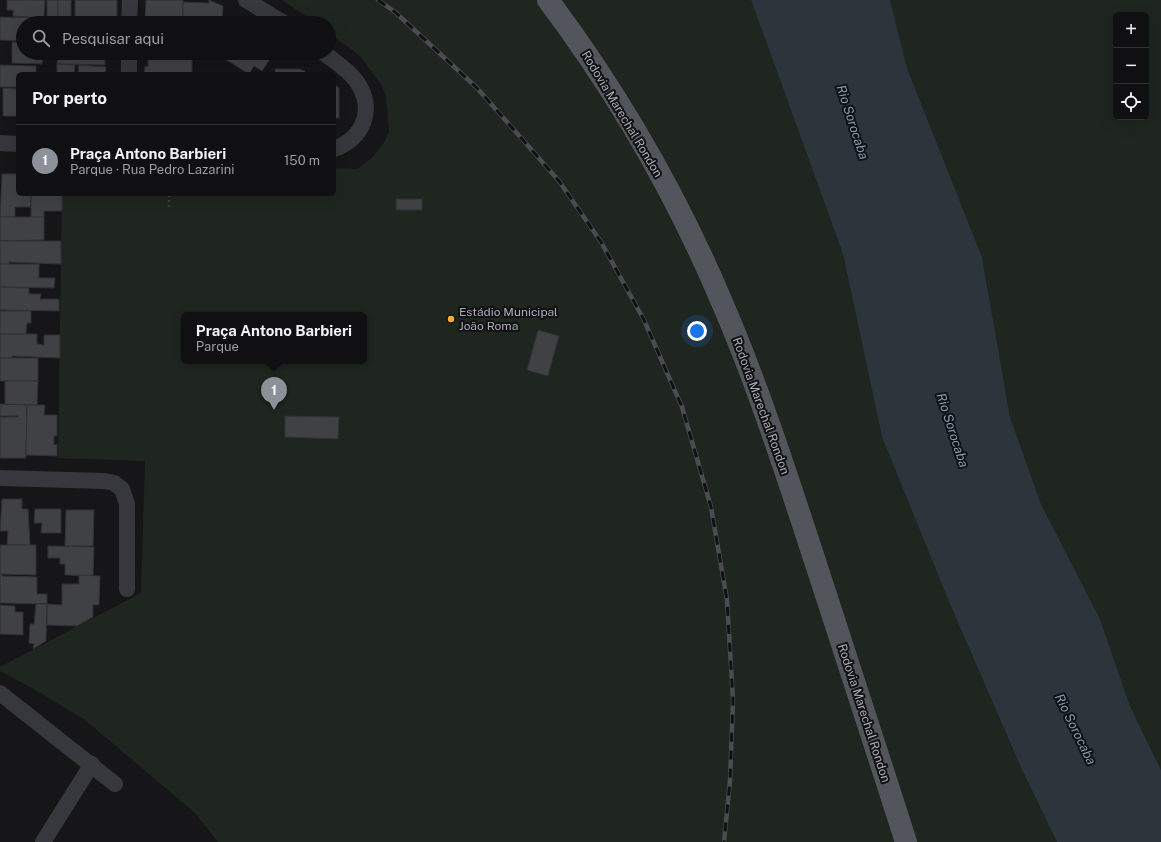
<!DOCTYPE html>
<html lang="pt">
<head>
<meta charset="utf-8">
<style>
  :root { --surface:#101012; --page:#19191b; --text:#f1f3f6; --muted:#9c9d9f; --line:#303032; --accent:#8c9099 }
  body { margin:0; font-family:"Public Sans",sans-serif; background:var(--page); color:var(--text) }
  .controls { position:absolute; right:12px; top:12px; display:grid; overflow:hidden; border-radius:6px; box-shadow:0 4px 16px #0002 }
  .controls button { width:36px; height:36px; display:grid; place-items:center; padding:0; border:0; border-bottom:1px solid var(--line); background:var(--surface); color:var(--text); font:20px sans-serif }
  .you { position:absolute; left:697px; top:331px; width:14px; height:14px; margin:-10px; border:3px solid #fff; border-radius:50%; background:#1a73e8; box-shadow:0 0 0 6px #1a73e833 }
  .badge { display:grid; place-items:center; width:26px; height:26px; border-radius:50%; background:var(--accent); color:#fff; font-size:13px; font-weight:700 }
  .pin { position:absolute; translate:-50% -33px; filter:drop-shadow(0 1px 2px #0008) }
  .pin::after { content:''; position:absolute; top:21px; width:14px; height:12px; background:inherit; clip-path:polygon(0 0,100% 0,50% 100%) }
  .popup { position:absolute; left:181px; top:312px; width:186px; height:52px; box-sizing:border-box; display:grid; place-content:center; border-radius:6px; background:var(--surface); filter:drop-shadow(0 1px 3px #0005); font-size:13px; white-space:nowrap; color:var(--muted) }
  .popup b { font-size:15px; color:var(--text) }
  .popup::after { content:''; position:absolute; left:50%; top:100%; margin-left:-8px; border:8px solid transparent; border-top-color:var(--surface) }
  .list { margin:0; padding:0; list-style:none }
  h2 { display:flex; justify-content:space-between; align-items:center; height:52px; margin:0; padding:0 16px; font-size:17px }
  h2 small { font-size:13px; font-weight:400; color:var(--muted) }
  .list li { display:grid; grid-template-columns:26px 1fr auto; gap:12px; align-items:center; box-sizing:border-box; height:72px; padding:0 16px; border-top:1px solid var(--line) }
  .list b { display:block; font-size:15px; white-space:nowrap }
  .list p { margin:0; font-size:13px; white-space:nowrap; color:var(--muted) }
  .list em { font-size:13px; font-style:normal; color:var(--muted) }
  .icon { flex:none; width:22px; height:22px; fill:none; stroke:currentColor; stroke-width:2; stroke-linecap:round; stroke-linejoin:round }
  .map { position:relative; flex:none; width:1161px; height:842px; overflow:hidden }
  .search { position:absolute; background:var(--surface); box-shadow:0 4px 16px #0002; left:16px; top:16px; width:320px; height:44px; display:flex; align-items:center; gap:10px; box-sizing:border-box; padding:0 14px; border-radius:22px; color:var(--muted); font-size:15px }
  .panel { position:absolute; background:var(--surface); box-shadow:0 4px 16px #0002; left:16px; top:72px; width:320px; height:124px; border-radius:6px }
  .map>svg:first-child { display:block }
</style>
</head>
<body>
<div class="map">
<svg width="1161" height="842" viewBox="0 0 1161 842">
  <rect width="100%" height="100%" fill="#161618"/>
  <!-- green -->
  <g fill="#1e261f" fill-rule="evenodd">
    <path d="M282,0h469l92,254 39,183 67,165 73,168 35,72h-839l-23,-29 -110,-93 -53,-32 -32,-17v-4l141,-74 4,-132 -87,-3 4,-264h272v-26l23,1 15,-11 11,-14 6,-12 -3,-36 -5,-12 -21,-28 -31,-23v-10h-13zM184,315h180v46h-180z"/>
    <path d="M890,0h271v770l-31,-64 -30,-87 -59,-115 -31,-87 -28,-160 -75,-189zM1116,15h30v102h-30z"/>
  </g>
  <!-- water -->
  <path fill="#2c353c" d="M751,0h139l17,68 75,189 28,160 31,87 59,115 30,87 31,64v72h-104l-35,-72 -73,-168 -67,-165 -39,-183z"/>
  <!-- building -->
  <g fill="#404145" stroke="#303034">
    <path d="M7,0h38l-1,18 -31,-2v-6h-6z"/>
    <rect x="47" y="0" width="11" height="18"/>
    <path d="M58,0h13v19l-13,-1z"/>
    <path d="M75,0h42v20l-42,-2z"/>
    <path d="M146,0h37v23h-38z"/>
    <path d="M209,0l14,6 -1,17h-39v-21l26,1z"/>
    <path d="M0,17l42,1v5h-19v18l-23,-1z"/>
    <rect x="49" y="18" width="9" height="5"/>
    <path d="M58,18l21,1v4h-21z"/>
    <path d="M94,19l23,1v3h-23z"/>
    <path d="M22,41h1v12h20l-1,11 -30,-1v-21h10z"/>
    <path d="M58,53h47v12l-48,-1z"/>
    <path d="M148,53h44v20l-48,1 1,-8 3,1z"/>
    <path d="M222,53h52l-12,18 -8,-5 -5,8 -27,-17z"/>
    <path d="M57,64l18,1 -1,9h-17z"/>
    <path d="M0,65l36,1v8h-18v13h-18z"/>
    <path d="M79,65l27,2 -1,7h-27z"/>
    <path d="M275,69h24l6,2v3h-30z"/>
    <path d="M334,84l5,4v30h-5z"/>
    <path d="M3,88l15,1v27h-15z"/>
    <path d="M2,174h16v20h13v13h-16v10h-15z"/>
    <path d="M31,194h31v17h-18v6l-13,1z"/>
    <rect x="396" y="199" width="26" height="11"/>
    <path d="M0,217h44v23l-44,1z"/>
    <path d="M0,241h61v23l-52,-2v2h-9z"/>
    <path d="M0,264h39v14h16l-1,10 -54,-1z"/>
    <path d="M0,287l29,1v6h12l-1,5h19v12l-59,-1z"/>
    <path d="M0,311h31v12h-4l-1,11h-26z"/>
    <path d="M538,330l21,6 -11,40 -21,-6z"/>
    <path d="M0,334h37v10l7,1v-10h16v23l-48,-2v2h-12z"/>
    <rect x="0" y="358" width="38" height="23"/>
    <path d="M5,381h33l-1,24 -32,-1z"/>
    <path d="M0,404l27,1 -1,53h-26v-41h18v-1h-18z"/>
    <path d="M27,405h18l-1,10h13v21h-3v9l3,-1v12l-31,-1z"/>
    <path d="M285,416l54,1 -1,22 -53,-2z"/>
    <path d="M2,499h20v10h6l2,36h-23l1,-14h-8z"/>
    <path d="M35,509h26v24h-20l1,-10h-8z"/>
    <path d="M66,510h28l-1,36h-28z"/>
    <path d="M0,545h36v30l-36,-1z"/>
    <path d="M48,546l46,1 -1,29 -28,-1v-11h-5v-6h-12z"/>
    <path d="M0,574h2v2l35,1v17h10v10l-47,-1z"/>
    <path d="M79,575l21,1 -1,29h-6v12l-16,9 -30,-1v-21l15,1v-21h17z"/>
    <path d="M36,604h11l-1,37 -13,8 1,-5 -5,-1 1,-19h4z"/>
    <path d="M0,605l15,1v6h8v23l-23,-1z"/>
  </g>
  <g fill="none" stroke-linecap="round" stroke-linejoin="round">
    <!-- path -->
    <path stroke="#3d3f44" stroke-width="2.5" stroke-dasharray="2 3" stroke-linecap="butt" d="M169,207v-13"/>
    <!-- street -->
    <g stroke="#37383d" stroke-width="16">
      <path d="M246,0l38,23"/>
      <path d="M129,23l1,-23"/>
      <path d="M324,53c11,9 25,17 33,29 18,27 7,56 -23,67"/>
      <path d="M129,74v-21"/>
      <path d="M0,143l18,1"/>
      <path d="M0,478l104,3 10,2 8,6 5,15v85"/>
      <path d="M0,693l115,91"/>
      <path d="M43,842l49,-78"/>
    </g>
    <!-- primary -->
    <path stroke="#53555c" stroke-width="22" d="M548,0c69,92 128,194 173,300 37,85 65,173 94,261 30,93 61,187 91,281"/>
    <!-- rail casing -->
    <g stroke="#4a4c52" stroke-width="4.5">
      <path id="rail" d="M378,0l17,12 82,76 82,93 42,61 43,78 38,87 29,100 16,93 6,100 -3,81 -6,61"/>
    </g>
    <!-- rail -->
    <use href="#rail" stroke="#111113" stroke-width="3" stroke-dasharray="9" stroke-linecap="butt"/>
  </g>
  <!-- markers -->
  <circle fill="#f2b134" stroke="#111113" stroke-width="1.5" cx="451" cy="319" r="4"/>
  <g text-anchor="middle" stroke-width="4" stroke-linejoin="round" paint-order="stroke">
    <!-- street labels -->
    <g font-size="12" fill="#a8adb8" stroke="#111113">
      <text transform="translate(622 114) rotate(59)" y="4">Rodovia Marechal Rondon</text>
      <text transform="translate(761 406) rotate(70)" y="4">Rodovia Marechal Rondon</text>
      <text transform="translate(864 713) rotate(72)" y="4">Rodovia Marechal Rondon</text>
    </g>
    <!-- poi labels -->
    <g font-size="12" fill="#a8adb8" stroke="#111113" text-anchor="start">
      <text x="459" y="316">Estádio Municipal<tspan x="459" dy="14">João Roma</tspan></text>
    </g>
    <!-- water labels -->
    <g font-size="13" font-style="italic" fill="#7f9bb3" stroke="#111113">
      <text transform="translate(853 122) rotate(72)" y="5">Rio Sorocaba</text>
      <text transform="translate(953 430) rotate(72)" y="5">Rio Sorocaba</text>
      <text transform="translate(1076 729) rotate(64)" y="5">Rio Sorocaba</text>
    </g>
  </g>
</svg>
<div class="controls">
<button>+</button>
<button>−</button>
<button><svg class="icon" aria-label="locate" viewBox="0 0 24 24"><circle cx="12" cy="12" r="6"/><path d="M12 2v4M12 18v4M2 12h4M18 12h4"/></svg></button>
</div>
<div class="you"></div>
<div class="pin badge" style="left:274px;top:410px">1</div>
<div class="popup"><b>Praça Antono Barbieri</b>Parque</div>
<div class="search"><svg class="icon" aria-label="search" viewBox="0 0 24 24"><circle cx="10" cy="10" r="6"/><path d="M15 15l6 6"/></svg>Pesquisar aqui</div>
<section class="panel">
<h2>Por perto<small></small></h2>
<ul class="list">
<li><span class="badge">1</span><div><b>Praça Antono Barbieri</b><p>Parque · Rua Pedro Lazarini</p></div><em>150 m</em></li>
</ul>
</section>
</div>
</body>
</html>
